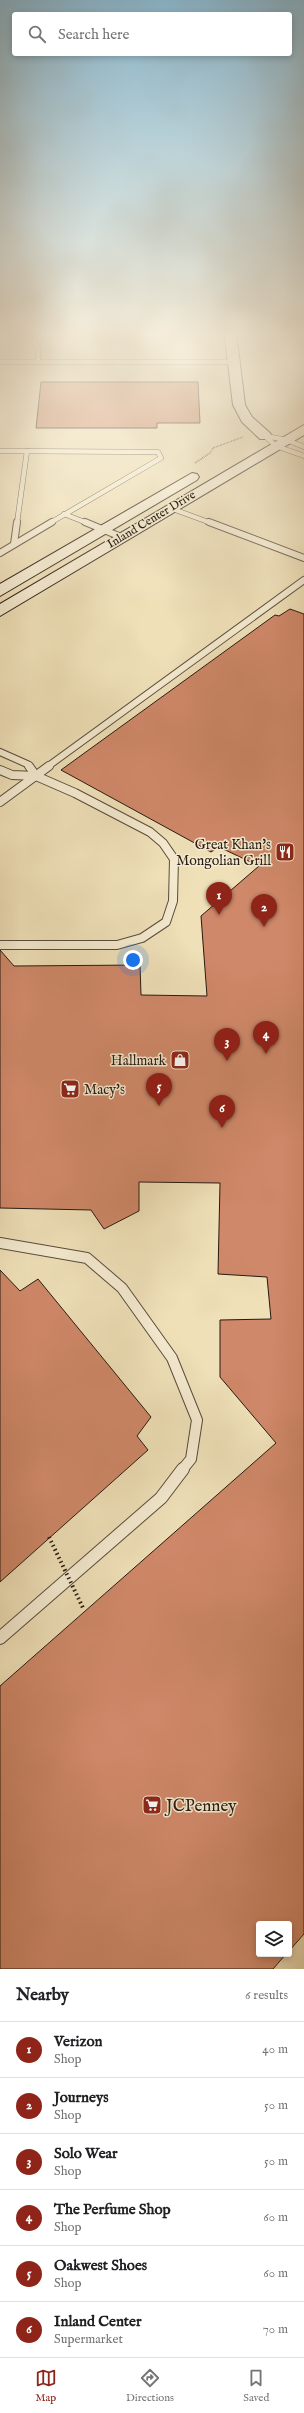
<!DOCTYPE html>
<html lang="en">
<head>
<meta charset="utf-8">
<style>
  :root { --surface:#fff; --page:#f6f6f6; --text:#202124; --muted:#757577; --line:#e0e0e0; --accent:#8f2418 }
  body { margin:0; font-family:"IM FELL English",serif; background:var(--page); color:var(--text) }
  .controls { position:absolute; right:12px; bottom:12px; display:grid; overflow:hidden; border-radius:4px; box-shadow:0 2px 6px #0003 }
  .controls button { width:36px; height:36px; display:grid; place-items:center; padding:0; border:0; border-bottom:1px solid var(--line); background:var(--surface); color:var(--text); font:20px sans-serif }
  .you { position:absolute; left:133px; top:960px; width:14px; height:14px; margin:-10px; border:3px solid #fff; border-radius:50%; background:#1a73e8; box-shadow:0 0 0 6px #1a73e833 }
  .badge { display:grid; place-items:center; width:26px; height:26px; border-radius:50%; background:var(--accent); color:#fff; font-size:13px; font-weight:700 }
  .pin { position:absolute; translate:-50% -33px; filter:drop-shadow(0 1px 2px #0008) }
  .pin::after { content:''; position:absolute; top:21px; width:14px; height:12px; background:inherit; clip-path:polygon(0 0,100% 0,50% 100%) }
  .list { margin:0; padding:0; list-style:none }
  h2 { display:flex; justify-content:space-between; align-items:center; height:52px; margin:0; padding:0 16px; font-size:17px }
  h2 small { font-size:13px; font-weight:400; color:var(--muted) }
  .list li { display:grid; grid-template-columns:26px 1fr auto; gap:12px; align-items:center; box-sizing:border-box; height:56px; padding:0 16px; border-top:1px solid var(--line) }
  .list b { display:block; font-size:15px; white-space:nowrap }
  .list p { margin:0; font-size:13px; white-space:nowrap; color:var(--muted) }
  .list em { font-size:13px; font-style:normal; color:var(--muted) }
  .icon { flex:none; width:22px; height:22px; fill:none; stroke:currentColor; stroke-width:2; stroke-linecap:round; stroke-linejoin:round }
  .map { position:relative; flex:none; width:304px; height:1969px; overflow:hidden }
  .search { position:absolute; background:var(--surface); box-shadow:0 2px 6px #0003; left:12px; right:12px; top:12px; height:44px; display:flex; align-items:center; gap:10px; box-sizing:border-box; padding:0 14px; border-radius:4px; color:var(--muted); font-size:15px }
  .sheet { height:388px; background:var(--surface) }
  nav { display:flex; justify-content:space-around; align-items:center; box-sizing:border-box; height:56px; border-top:1px solid var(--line); background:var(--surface); font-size:11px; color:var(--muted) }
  nav a { display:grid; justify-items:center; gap:2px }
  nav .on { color:var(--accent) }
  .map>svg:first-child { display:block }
</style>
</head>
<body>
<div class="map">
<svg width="304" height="1969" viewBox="0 0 304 1969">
  <rect width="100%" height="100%" fill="#efe0b8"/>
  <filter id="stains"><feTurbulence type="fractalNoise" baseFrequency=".005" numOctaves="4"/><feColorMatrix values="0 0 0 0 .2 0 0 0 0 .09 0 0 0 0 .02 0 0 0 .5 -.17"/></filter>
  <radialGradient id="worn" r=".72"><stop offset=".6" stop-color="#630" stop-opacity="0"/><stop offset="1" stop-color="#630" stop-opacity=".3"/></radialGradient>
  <!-- building -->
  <g fill="#cf8869" stroke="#261a11">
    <path d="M41,382h157l2,41h-43v5h-121z"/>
    <path d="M290,609l14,5v1320l-15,17v-27h-30v30h27l-13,15h-273v-283l276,-243 -56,-66v-57l51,-1 -4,-42 -49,-3 2,-91 -81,-1v29l-35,18 -13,-19 -91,-2v-258l14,16 126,-1 1,30 66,1 -6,-80 58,-50 -40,-19 -8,5 -150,-82 214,-155 4,1z"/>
    <path d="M0,1270l20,21 18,-12 113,138 -14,19 11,14 -148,132z"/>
  </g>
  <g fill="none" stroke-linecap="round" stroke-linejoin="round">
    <!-- lane-far4 casing -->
    <g stroke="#584c3b" stroke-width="5.5">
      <g id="lane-far4">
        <path d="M26,331l12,18v13"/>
        <path d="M0,362h234"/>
        <path d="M265,436l11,10 28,10"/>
        <path d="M265,436l22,4 17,7"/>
        <path d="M0,451l158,1 3,6 -111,65"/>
        <path d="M170,508l41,15"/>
        <path d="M64,514l23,9"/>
        <path d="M17,523l10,-72"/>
      </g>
    </g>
    <!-- lane-far3 casing -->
    <g stroke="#584c3b" stroke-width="8">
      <g id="lane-far3">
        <path d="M85,522l36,15"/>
        <path d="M209,522l95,36"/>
        <path d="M14,544l3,-22"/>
        <path d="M0,553l52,-31"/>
        <path d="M0,752l27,12 3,3"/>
        <path d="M47,767l257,-187"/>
      </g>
    </g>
    <!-- lane-far2 casing -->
    <g stroke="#584c3b" stroke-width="10">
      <g id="lane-far2">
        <path d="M29,766l7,10"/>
        <path d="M0,770l12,5 24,1 39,17 75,39 13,11 11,16 -1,42 -7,21 -24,16 -25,7h-117"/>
        <path d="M0,802l49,-36"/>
      </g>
    </g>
    <!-- lane-far1 casing -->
    <g stroke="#584c3b" stroke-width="12">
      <path id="lane-far1" d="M0,1243l87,15 35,30 50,70 25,62 -6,39 -9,11"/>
    </g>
    <!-- lane casing -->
    <g stroke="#584c3b" stroke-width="14">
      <path id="lane" d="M0,1638l161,-140 22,-29"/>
    </g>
    <!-- secondary casing -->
    <g stroke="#261a11" stroke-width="2">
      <g id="secondary">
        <path d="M224,331h12l9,74 7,12 18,16 2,3 -2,3h-10l-18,-17 -9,-17z"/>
        <path d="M304,425v10l-304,181v-12z"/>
        <path d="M192,473l5,1 2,3 -2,3 -197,116v-12z"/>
      </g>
    </g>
    <!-- path -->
    <path stroke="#261a11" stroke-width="1.5" stroke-dasharray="0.5 1" stroke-linecap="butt" d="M195,463l15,-10 3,-5 30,-11"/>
    <!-- lane-far4 -->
    <use href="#lane-far4" stroke="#f5ebd1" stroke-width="4.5"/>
    <!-- lane-far3 -->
    <use href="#lane-far3" stroke="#f5ebd1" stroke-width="6"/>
    <!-- lane-far2 -->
    <use href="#lane-far2" stroke="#f5ebd1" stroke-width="8"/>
    <!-- lane-far1 -->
    <use href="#lane-far1" stroke="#f5ebd1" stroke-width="10"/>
    <!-- lane -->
    <use href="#lane" stroke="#f5ebd1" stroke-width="12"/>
    <!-- secondary -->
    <use href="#secondary" fill="#f5ebd1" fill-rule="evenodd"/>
    <!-- path-bridge -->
    <path stroke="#261a11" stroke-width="4" stroke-dasharray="1.5 3" stroke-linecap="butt" d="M49,1537l35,73"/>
  </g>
  <!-- sky -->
  <linearGradient id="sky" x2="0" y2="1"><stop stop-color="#89b8d0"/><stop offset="0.55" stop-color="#f8f1df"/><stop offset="1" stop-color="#f8f1df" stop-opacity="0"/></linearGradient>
  <rect width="304" height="606" fill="url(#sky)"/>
  <!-- icons -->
  <defs>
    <g id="restaurant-square" transform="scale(1)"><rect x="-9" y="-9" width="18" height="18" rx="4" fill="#8f2418" stroke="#f5ebd1"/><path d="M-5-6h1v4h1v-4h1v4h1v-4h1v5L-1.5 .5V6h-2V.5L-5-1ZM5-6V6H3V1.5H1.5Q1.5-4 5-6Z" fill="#fff"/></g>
    <g id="shop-square" transform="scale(1)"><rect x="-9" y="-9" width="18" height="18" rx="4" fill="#8f2418" stroke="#f5ebd1"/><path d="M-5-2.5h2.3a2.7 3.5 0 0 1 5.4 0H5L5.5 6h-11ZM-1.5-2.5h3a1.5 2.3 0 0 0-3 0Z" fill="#fff"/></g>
    <g id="supermarket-square" transform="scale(1)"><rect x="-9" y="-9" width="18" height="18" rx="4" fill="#8f2418" stroke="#f5ebd1"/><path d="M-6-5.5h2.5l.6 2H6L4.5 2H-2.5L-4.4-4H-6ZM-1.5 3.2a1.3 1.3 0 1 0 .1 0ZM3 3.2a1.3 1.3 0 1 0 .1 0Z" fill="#fff"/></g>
  </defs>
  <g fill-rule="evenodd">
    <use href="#restaurant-square" x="285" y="852"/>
    <use href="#shop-square" x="180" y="1060"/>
    <use href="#supermarket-square" x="70" y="1089"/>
    <use href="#supermarket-square" x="152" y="1805"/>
  </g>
  <g text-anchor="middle" stroke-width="3" stroke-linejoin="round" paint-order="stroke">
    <!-- far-street labels -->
    <g font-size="12" fill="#261a11" stroke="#f5ebd1">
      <text transform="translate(151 519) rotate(-31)" y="4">Inland Center Drive</text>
    </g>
    <!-- poi labels -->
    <g font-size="14" fill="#261a11" stroke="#f5ebd1" text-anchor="end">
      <text x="271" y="849">Great Khan's<tspan x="271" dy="16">Mongolian Grill</tspan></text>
      <text x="166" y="1065">Hallmark</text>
      <text x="84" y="1094" text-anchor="start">Macy's</text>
    </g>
    <!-- near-poi labels -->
    <g font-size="17" fill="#261a11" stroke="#f5ebd1" text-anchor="start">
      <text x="166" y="1811">JCPenney</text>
    </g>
  </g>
  <rect width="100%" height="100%" filter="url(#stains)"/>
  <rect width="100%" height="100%" fill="url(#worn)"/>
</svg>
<div class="controls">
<button><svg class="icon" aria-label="layers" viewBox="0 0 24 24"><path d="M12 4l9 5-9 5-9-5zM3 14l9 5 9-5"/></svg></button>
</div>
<div class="you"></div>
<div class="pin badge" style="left:219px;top:915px">1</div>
<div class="pin badge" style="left:264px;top:927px">2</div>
<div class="pin badge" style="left:227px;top:1061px">3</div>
<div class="pin badge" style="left:266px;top:1054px">4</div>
<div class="pin badge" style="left:159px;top:1106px">5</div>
<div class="pin badge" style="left:222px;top:1128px">6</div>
<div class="search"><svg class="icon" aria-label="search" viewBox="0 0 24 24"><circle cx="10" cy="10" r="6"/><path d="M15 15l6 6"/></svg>Search here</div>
</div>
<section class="sheet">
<h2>Nearby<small>6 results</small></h2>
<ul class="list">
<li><span class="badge">1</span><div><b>Verizon</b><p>Shop</p></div><em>40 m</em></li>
<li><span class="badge">2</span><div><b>Journeys</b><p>Shop</p></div><em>50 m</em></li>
<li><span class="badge">3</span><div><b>Solo Wear</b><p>Shop</p></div><em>50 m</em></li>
<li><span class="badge">4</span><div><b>The Perfume Shop</b><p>Shop</p></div><em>60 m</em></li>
<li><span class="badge">5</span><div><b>Oakwest Shoes</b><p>Shop</p></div><em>60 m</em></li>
<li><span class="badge">6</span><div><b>Inland Center</b><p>Supermarket</p></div><em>70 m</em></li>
</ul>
</section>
<nav>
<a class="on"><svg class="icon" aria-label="map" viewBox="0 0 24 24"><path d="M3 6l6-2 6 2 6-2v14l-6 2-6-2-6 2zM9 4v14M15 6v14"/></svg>Map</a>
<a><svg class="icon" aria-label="directions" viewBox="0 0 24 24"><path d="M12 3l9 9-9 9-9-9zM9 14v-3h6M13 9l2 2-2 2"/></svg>Directions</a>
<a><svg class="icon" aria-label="saved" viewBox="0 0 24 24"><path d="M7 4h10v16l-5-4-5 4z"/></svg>Saved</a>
</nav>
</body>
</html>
